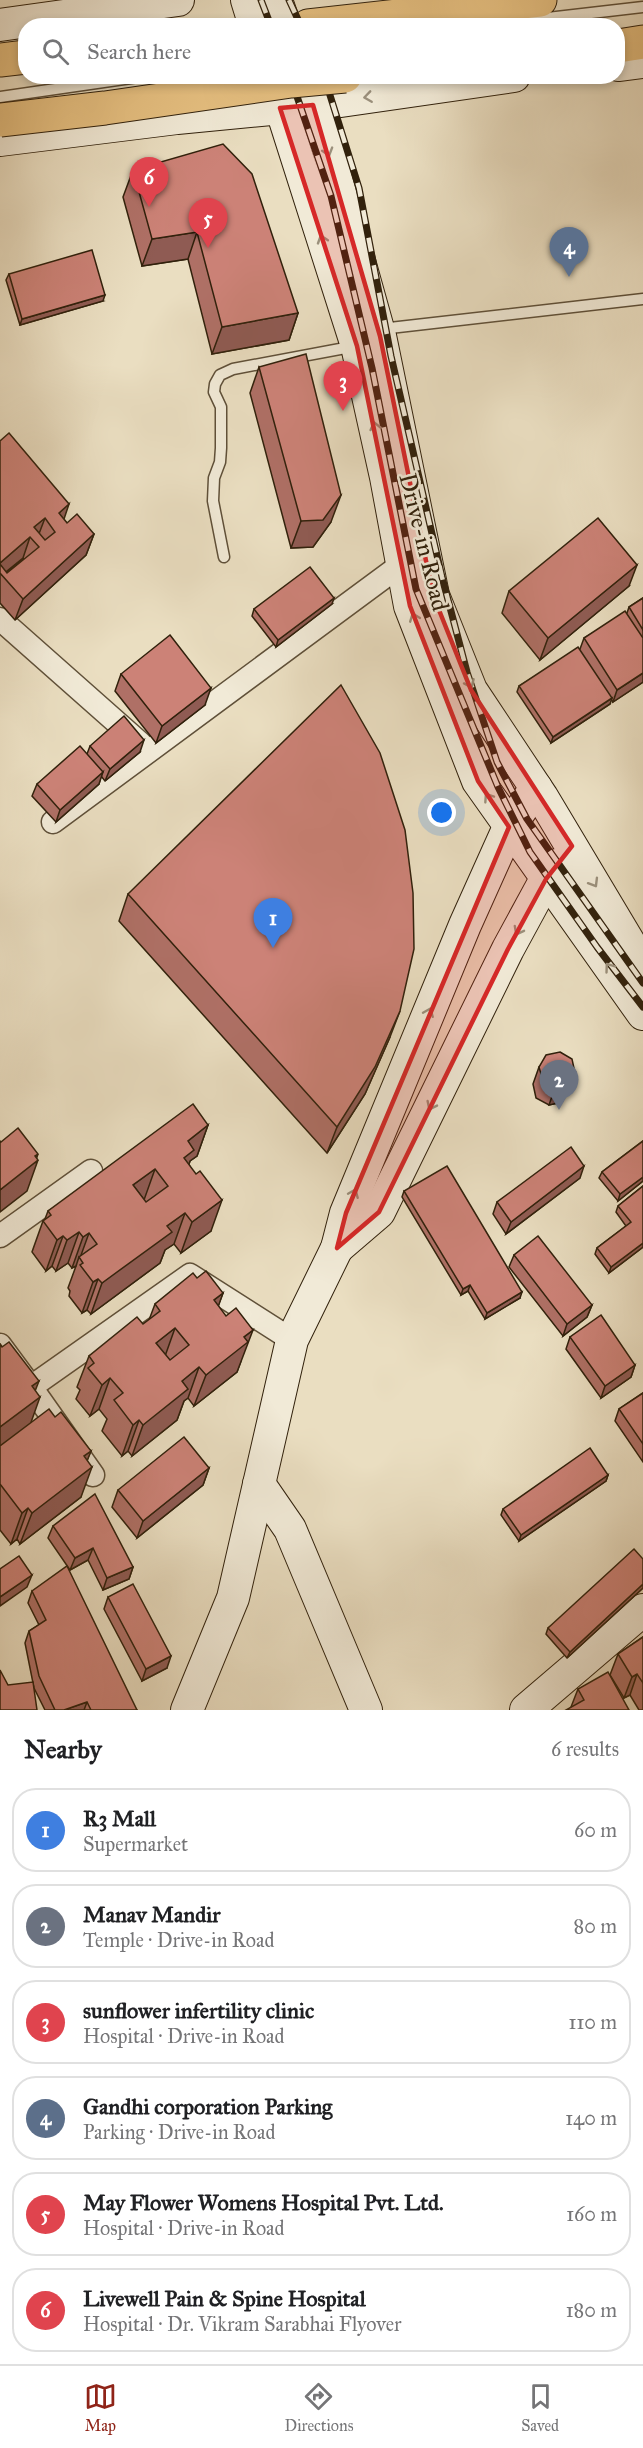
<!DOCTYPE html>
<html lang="en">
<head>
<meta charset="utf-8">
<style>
  :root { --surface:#fff; --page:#f6f6f6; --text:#202124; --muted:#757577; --line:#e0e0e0; --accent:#8f2418 }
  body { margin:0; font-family:"IM FELL Great Primer",serif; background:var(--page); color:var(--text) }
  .you { position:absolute; left:442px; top:813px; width:21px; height:21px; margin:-15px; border:4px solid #fff; border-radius:50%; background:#1a73e8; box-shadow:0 0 0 9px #1a73e833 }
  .badge { display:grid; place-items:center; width:39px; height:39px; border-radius:50%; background:var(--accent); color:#fff; font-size:20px; font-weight:700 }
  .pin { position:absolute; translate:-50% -50px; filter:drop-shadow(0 2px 3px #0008) }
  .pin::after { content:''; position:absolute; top:32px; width:21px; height:18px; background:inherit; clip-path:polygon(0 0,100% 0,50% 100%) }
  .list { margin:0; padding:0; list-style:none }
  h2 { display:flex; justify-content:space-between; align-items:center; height:78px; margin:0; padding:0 24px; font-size:26px }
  h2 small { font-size:20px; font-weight:400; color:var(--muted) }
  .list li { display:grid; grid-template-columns:39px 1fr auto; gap:18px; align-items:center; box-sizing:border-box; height:84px; margin:0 12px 12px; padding:0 12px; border:2px solid var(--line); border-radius:24px }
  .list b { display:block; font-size:22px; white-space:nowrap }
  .list p { margin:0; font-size:20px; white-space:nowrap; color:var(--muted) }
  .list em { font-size:20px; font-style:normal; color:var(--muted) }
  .icon { flex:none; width:33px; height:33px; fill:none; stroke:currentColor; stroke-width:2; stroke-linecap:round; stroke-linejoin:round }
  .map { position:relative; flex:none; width:643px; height:1710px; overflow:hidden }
  .search { position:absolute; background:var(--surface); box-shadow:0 3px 9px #0003; left:18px; right:18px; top:18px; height:66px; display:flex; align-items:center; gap:15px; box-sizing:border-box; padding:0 21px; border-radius:24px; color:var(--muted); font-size:22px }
  .sheet { height:654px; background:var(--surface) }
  nav { display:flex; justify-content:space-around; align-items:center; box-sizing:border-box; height:84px; border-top:2px solid var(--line); background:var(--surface); font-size:16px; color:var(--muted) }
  nav a { display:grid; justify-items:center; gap:3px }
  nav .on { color:var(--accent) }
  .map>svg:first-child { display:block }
</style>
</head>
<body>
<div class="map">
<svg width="643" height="1710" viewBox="0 0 643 1710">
  <rect width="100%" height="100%" fill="#eadec1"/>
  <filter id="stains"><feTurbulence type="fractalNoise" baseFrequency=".00333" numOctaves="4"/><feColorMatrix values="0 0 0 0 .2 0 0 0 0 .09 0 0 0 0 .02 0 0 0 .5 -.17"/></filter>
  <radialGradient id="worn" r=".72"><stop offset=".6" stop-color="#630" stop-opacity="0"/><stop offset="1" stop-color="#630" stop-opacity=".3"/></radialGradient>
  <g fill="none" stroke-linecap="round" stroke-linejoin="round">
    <!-- lane casing -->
    <g stroke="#5f5039" stroke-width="13">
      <g id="lane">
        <path d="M479,26l164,-19"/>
        <path d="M0,97l145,-21"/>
        <path d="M381,329l262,-30"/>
        <path d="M224,557l-11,-56 1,-23 6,-16 1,-14v-41l-7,-15 1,-8 5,-9 13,-6 123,-23"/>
      </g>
    </g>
    <!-- street casing -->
    <g stroke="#5f5039" stroke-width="25">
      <g id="street">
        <path d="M0,619l140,124"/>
        <path d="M53,822l349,-258"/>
        <path d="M0,1236l91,-65"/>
        <path d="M0,1345l31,42 159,-112 102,65"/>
        <path d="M31,1387l62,88"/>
      </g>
    </g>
    <!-- secondary casing -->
    <g stroke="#31210c" stroke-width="34">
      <g id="secondary">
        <path d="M247,0l8,26"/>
        <path d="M276,0l9,26"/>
        <path d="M0,25l178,-25"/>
        <path d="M618,65l25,-3"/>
        <path d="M271,76l86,270 29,131 24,129 68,175 165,233"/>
        <path d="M303,76l25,74 52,186 53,259 38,95 71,107 101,169"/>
        <path d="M0,140l177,-22 136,-13 201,-29"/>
        <path d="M337,1248l42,-36 129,-263 38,-70 11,-14"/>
        <path d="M259,1484l31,45 76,181"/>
        <path d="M187,1710l46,-112 59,-258 45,-92 9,-35 119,-288 44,-98 27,-39"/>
        <path d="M526,1710l117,-100"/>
      </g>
    </g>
    <!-- primary casing -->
    <g stroke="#31210c" stroke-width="35">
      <g id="primary">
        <path d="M308,26l232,-26"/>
        <path d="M618,46l25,-4"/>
        <path d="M0,60l26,-3"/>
      </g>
    </g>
    <!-- lane -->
    <use href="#lane" stroke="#f1ead7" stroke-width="10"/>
    <!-- street -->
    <use href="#street" stroke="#f1ead7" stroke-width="22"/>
    <!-- secondary -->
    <use href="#secondary" stroke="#f1ead7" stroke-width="32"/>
    <!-- primary -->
    <use href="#primary" stroke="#e5bf80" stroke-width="33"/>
    <!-- rail casing -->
    <g stroke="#31210c" stroke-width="7">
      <g id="rail">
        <path d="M261,0l10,26"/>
        <path d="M289,0l12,26"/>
        <path d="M290,76l41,120 41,172 44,221 82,198 32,65 67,95 46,60"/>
        <path d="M324,76l35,112 32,168 51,221 25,95 30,90 30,57 116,164"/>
      </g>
    </g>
    <!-- rail -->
    <use href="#rail" stroke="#f1ead7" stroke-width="4.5" stroke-dasharray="14" stroke-linecap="butt"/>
    <!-- primary-bridge casing -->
    <g stroke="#31210c" stroke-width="35" stroke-linecap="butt">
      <path id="primary-bridge" d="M0,120l105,-12 186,-27 54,-5"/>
    </g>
    <!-- primary-bridge -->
    <use href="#primary-bridge" stroke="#e5bf80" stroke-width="33"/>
  </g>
  <!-- wall -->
  <g fill="#af7066" stroke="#31210c" stroke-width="1.5" fill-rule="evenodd">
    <path d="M133,170l165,143 -9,27 -77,14 -24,-95 -46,7 -19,-69z"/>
    <path d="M9,274l94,27 -83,24 -14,-45z"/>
    <path d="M259,367l72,155 -18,25 -22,1 -41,-155z"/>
    <path d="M0,441l67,82 27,11 -8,21 -71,65 -15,-17zM23,558l1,1 -17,14 -1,-1z"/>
    <path d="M629,586l-89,74 -38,-47 7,-22z"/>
    <path d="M643,598v84l-30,20 -2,-3 -1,5 -59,39 -34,-51 2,-6 61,-37 4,-11 43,-25 2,-6z"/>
    <path d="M332,604l-56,43 -24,-31 2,-7z"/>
    <path d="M121,674l84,31 -49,38 -41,-52z"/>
    <path d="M90,746l50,6 -35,29 -4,-5 -2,8 -43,38 -24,-26 5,-12 50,-30z"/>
    <path d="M128,894l262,143 -25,57 -38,59 -208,-232z"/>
    <path d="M539,1067l30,23 -7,12 -13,3 -13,-7 -3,-14z"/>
    <path d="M208,1125l-11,31 -7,5 -1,3 22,67 -30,22 -7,-9 -9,6 -5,13 -69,51 -4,-4 -5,3 -13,-17 1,-5 -2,-3 8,-22 -4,2 -4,-5 -12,8 -4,-5 -6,5 -14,-19 11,-31 2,-2 3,-8z"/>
    <path d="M643,1141v40l-25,20 -19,-23 3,-6z"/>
    <path d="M580,1178l-74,56 -13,-20 4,-12z"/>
    <path d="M643,1186v61l-34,26 -14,-19 2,-6 29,-22 -10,-14 2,-6z"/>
    <path d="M404,1191l116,107 -35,21 -17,-28 -7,4 -59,-98z"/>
    <path d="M514,1255l78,50 -5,12 -24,19 -54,-69z"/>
    <path d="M197,1278l26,15 -5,13 23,55 -4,11 -43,34 -6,-8 -4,3 -7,19 -45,36 -4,-5 -6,5 -20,-25 5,-12 -8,-10 -9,7 -14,-17 4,-9 -3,-3 12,-31 54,-32 6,-4 6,-16z"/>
    <path d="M570,1337l65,28 -4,12 -30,21 -35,-49z"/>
    <path d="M0,1344l35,46 -5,33 25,-6 36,34 -4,9 -6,37 -61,47 -3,-5 -6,5 -11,-14z"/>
    <path d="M643,1393v69l-28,-41 4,-12z"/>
    <path d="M209,1468l-6,17 -66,53 -25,-31 6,-17z"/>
    <path d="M608,1475l-2,6 -87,60 -18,-26 2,-6z"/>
    <path d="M53,1526l80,41 -4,12 -26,11 -15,-30 -18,10 -22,-32z"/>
    <path d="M643,1559v29l-76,70 -21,-24 2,-6z"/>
    <path d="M32,1591l105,119h-92l-11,-22 -9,-45 4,-12 10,-6 -11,-22z"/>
    <path d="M108,1597l59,71 -25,13 -38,-72z"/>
    <path d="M643,1637v73h-4l-9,-15 -6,3 -14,-23 8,-21z"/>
    <path d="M578,1689l51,21 -58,-3z"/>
  </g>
  <!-- shaded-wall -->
  <g fill="#8f5b53" stroke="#31210c" stroke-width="1.5">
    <path d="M197,232l-9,27 -46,7 10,-27z"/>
    <path d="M105,295l-2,6 -83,24 2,-6z"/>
    <path d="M298,313l-9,27 -77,14 10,-27z"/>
    <path d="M341,495l-10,27 -18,25 -22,1 10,-27z"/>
    <path d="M69,504l-7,21 -3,-12z"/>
    <path d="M45,518l-8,21 -3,-12z"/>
    <path d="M94,534l-8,21 -71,65 8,-21z"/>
    <path d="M30,537l-7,21 -21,17 -2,-2v-10z"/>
    <path d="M637,565l-8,21 -89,74 8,-22z"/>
    <path d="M334,598l-2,6 -56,43 2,-7z"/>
    <path d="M643,673v9l-30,20 4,-12z"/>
    <path d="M211,688l-6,17 -49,38 6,-17z"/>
    <path d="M612,698l-2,6 -59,39 2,-6z"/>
    <path d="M144,740l-4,12 -35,29 5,-12z"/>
    <path d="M103,772l-4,12 -43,38 4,-12z"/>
    <path d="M400,1011l-10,26 -25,57 -38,59 10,-26z"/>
    <path d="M575,1073l-6,17 -7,12 -13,3 6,-17z"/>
    <path d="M208,1125l-11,31 -7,5 -7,20 -10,8 15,-48z"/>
    <path d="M38,1154l-3,9 3,-3 -11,31 -27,21v-22z"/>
    <path d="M584,1166l-4,12 -74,56 5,-12z"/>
    <path d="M155,1169l-11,31 -11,-15z"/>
    <path d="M643,1177v4l-25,20 2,-7z"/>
    <path d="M222,1200l-11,31 -30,22 11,-31z"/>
    <path d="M185,1213l-11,31 -9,6 -5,13 -69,51 11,-31 65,-57z"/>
    <path d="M79,1232l-11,31 -12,8 11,-31z"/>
    <path d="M89,1233l-9,25 -1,-1 -3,9 -4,2 11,-31z"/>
    <path d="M63,1236l-11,30 -6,5 11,-31z"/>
    <path d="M643,1243v4l-34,26 2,-6z"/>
    <path d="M98,1279l-11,31 -5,3 11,-31z"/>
    <path d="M470,1285l-2,6 -7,4 2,-6z"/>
    <path d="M522,1292l-2,6 -35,21 2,-6z"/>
    <path d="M223,1293l-11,31 2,-24z"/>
    <path d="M592,1305l-5,12 -24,19 4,-12z"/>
    <path d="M175,1328l-11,31 -8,-16z"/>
    <path d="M253,1330l-16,42 -43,34 12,-31 38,-38z"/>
    <path d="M635,1365l-4,12 -30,21 4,-12z"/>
    <path d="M199,1367l-11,31 -4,3 -7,19 -45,36 11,-31 39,-44z"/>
    <path d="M110,1378l-11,31 -9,7 12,-31z"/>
    <path d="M39,1381l-9,23 10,-7 -11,31 -29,22v-23l32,-41z"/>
    <path d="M139,1420l-11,31 -6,5 11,-31z"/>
    <path d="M91,1451l-9,23 10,-7 -11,30 -61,47 12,-31 52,-57z"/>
    <path d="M209,1468l-6,17 -66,53 6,-17z"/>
    <path d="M608,1475l-2,6 -87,60 2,-6z"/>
    <path d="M28,1508l-11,31 -6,5 11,-31z"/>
    <path d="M93,1548l-5,12 -18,10 5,-12z"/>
    <path d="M133,1567l-4,12 -26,11 4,-12z"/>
    <path d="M32,1575l-5,12 -27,19v-9z"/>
    <path d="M643,1584v4l-76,70 3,-6z"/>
    <path d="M171,1656l-4,12 -25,13 4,-12z"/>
    <path d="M637,1674l-7,21 -6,3 8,-21z"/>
    <path d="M87,1702l-3,8h-20z"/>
  </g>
  <!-- building -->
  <g fill="#cc8277" stroke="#31210c" stroke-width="1.5" fill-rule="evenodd">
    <path d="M223,144l29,30 46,139 -76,14 -25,-95 -45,7 -19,-69z"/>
    <path d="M92,250l13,45 -83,24 -13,-45z"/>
    <path d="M306,354l35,141 -18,25 -22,1 -42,-154z"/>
    <path d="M9,433l60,71 -10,9 8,10 10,-9 17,20 -71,65 -23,-26v-9l7,9 32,-26 -9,-10 -30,26v-122zM45,518l10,14 -10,8 -11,-13z"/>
    <path d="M598,518l39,47 -89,73 -39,-47z"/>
    <path d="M310,567l24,31 -56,42 -24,-31z"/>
    <path d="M643,598v32l-14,-23z"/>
    <path d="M625,611l18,27v35l-26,17 -33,-52z"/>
    <path d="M170,635l41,53 -49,38 -41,-52z"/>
    <path d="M578,647l34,51 -59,39 -34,-51z"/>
    <path d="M341,685l39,68 25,77 8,63 1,56 -14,62 -25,56 -38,60 -209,-233z"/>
    <path d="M124,716l20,24 -34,29 -20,-23z"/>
    <path d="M80,746l23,26 -43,38 -23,-26z"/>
    <path d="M560,1052l12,7 3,14 -7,12 -13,3 -12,-7 -4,-14 7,-12z"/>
    <path d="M193,1104l15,21 -20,16 6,9 -10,8 12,16 4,-3 22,29 -30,22 -7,-9 -18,13 5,6 -70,51 -4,-4 -5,3 -13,-17 3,-2 -4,-6 18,-13 -8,-11 -6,4 -4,-5 -12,8 -4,-4 -6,4 -14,-19 8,-6 -3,-4zM155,1169l13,17 -22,16 -13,-17z"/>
    <path d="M18,1128l20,26 -3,2 3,4 -38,30v-49l1,1z"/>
    <path d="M643,1141v36l-23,17 -18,-22z"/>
    <path d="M571,1147l13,19 -73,56 -14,-20z"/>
    <path d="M447,1166l75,126 -35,21 -17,-28 -7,4 -59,-98z"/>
    <path d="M643,1186v57l-32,24 -14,-19 34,-26 -13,-16z"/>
    <path d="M538,1236l54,69 -25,19 -53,-69z"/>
    <path d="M206,1271l17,22 -9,7 12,16 10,-8 17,22 -9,7 4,5 -42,33 -7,-8 -17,14 6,8 -45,36 -4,-5 -6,5 -19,-25 9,-7 -13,-15 -8,7 -14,-17 6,-5 -5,-7 48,-39 6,7 17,-13 -5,-7 38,-31 4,5zM175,1328l14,17 -19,15 -14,-17z"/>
    <path d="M601,1315l34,50 -30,21 -35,-49z"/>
    <path d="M9,1342l30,39 -7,5 8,11 -40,30v-83l2,3z"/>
    <path d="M643,1393v51l-24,-35z"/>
    <path d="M49,1409l6,8 6,-5 30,39 -7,5 8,11 -60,46 -4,-5 -6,5 -22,-29v-38z"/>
    <path d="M184,1437l25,31 -66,53 -25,-31z"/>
    <path d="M590,1448l18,27 -87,60 -18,-26z"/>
    <path d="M95,1494l38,73 -26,11 -14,-30 -18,10 -22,-32z"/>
    <path d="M634,1549l9,10v25l-73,68 -22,-24z"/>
    <path d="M19,1556l13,19 -32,22v-28z"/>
    <path d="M67,1566l70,144h-46l-4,-8 -23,8h-9l-16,-34 -10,-45 17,-11 -14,-29z"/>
    <path d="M133,1584l38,72 -25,13 -38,-72z"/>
    <path d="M643,1637v46l-6,-9 -5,3 -14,-23z"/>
    <path d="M0,1670l8,15 25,-3 4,28h-37z"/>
    <path d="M608,1672l21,38h-63l18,-10 -6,-11z"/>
  </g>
  <!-- one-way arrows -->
  <defs><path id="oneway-chevron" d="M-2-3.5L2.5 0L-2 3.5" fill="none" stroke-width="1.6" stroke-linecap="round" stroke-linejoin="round" transform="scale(1.5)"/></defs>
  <g stroke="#9b907c">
    <use href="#oneway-chevron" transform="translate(368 97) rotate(172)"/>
    <use href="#oneway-chevron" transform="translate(328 152) rotate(73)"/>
    <use href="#oneway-chevron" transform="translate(322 239) rotate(-108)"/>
    <use href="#oneway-chevron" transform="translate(375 426) rotate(-103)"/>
    <use href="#oneway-chevron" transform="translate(414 617) rotate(-111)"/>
    <use href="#oneway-chevron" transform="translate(470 684) rotate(66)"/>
    <use href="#oneway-chevron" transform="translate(488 797) rotate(-124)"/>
    <use href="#oneway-chevron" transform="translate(594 883) rotate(59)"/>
    <use href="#oneway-chevron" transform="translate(518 931) rotate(118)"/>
    <use href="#oneway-chevron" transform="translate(609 967) rotate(-126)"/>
    <use href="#oneway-chevron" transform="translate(429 1012) rotate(-67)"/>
    <use href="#oneway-chevron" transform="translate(431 1106) rotate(116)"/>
    <use href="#oneway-chevron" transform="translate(354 1193) rotate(-67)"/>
  </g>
  <!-- marked area -->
  <path fill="#d62828" fill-opacity="0.2" stroke="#d62828" stroke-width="4.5" stroke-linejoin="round" d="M313,105l67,231 53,259 38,95 101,156 -26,33 -38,70 -129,263 -42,36 9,-35 163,-386 -31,-46 -68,-175 -53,-260 -77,-238z"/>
  <g text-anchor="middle" stroke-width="5" stroke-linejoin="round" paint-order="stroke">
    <!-- street labels -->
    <g font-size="24" fill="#31210c" stroke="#f1ead7">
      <text transform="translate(424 542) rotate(76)" y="8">Drive-in Road</text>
    </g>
  </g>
  <rect width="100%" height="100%" filter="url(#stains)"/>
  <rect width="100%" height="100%" fill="url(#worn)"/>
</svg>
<div class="you"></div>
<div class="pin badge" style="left:273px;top:948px;background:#3f7fe0">1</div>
<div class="pin badge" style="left:559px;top:1110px;background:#6b7280">2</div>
<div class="pin badge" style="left:343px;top:411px;background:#e0444e">3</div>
<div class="pin badge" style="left:569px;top:277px;background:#5c6f8a">4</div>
<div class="pin badge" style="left:208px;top:248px;background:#e0444e">5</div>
<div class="pin badge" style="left:149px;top:207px;background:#e0444e">6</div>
<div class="search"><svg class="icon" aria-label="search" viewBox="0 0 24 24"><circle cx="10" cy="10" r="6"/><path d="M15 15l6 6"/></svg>Search here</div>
</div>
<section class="sheet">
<h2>Nearby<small>6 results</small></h2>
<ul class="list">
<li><span class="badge" style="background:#3f7fe0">1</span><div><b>R3 Mall</b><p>Supermarket</p></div><em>60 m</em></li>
<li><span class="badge" style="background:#6b7280">2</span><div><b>Manav Mandir</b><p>Temple · Drive-in Road</p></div><em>80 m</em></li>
<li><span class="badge" style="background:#e0444e">3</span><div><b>sunflower infertility clinic</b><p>Hospital · Drive-in Road</p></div><em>110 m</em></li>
<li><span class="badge" style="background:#5c6f8a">4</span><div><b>Gandhi corporation Parking</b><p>Parking · Drive-in Road</p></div><em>140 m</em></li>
<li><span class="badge" style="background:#e0444e">5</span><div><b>May Flower Womens Hospital Pvt. Ltd.</b><p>Hospital · Drive-in Road</p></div><em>160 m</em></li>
<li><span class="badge" style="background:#e0444e">6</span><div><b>Livewell Pain &amp; Spine Hospital</b><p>Hospital · Dr. Vikram Sarabhai Flyover</p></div><em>180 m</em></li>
</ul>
</section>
<nav>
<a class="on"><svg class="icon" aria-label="map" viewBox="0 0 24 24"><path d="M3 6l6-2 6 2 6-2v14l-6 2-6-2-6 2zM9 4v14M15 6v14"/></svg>Map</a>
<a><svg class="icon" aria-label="directions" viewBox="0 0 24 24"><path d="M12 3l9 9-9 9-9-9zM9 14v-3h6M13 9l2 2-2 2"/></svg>Directions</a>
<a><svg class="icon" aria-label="saved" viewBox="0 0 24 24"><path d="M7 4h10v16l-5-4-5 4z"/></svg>Saved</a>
</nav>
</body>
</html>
